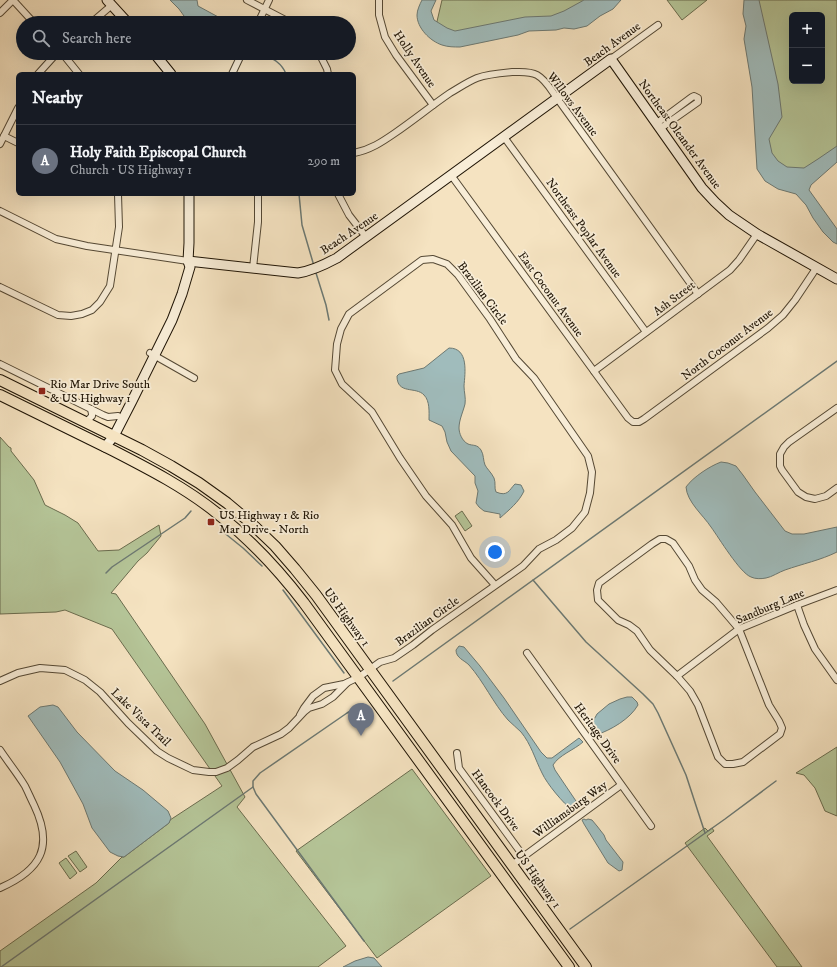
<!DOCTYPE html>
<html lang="en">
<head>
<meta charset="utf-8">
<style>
  :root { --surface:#171b24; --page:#20242c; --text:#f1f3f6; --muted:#9ea1a6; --line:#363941; --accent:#b45309 }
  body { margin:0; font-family:"IM FELL DW Pica",serif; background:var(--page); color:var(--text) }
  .controls { position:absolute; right:12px; top:12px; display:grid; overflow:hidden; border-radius:6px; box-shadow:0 4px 16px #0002 }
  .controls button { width:36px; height:36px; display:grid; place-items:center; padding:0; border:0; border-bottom:1px solid var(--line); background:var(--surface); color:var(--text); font:20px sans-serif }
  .you { position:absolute; left:495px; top:552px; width:14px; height:14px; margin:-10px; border:3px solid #fff; border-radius:50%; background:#1a73e8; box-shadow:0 0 0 6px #1a73e833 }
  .badge { display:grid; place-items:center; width:26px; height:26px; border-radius:50%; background:var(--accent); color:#fff; font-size:13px; font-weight:700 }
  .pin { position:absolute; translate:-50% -33px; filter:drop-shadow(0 1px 2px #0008) }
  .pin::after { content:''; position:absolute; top:21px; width:14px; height:12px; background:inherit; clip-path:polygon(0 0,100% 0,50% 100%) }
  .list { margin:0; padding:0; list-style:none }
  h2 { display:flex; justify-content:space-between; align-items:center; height:52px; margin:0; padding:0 16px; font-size:17px }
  h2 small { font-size:13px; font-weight:400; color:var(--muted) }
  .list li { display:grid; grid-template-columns:26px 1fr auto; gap:12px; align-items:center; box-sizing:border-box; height:72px; padding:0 16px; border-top:1px solid var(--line) }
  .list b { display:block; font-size:15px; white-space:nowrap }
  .list p { margin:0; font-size:13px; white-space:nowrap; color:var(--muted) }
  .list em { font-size:13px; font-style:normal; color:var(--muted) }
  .icon { flex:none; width:22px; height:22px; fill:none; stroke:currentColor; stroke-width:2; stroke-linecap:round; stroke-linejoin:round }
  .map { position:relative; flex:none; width:837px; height:967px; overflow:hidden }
  .search { position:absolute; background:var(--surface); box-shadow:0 4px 16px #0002; left:16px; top:16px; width:340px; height:44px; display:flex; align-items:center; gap:10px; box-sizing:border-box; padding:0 14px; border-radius:22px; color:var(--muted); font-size:15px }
  .panel { position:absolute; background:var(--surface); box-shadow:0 4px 16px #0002; left:16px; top:72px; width:340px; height:124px; border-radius:6px }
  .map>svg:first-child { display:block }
</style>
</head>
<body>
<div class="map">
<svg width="837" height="967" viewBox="0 0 837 967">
  <rect width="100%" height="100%" fill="#f5e3c1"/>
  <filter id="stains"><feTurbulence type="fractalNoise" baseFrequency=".005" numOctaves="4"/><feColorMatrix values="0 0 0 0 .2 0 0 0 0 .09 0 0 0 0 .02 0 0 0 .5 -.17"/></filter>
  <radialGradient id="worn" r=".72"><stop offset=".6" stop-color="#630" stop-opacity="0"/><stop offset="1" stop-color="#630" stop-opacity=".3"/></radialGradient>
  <!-- green -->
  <g fill="#b5c598" stroke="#6a6c4e" fill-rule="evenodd">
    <path d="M442,0h168l-119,40 -56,-10z"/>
    <path d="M667,0h40l-25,20z"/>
    <path d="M755,0h82v154l-35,22 -33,-11zM792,15h30v66h-30z"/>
    <path d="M0,437l9,10 2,1v3l23,29 11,25 20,10 13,8 20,28 21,-1 40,-25 2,11 -14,17 -9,8 -27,32 5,1 89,130 40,73 -8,10 109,139 -28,21h-318v-16l96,-68 26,-26h2l45,-34 1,-3 52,-34 -110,-157 -47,-19 -9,2 -56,2z"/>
    <path d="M462,511l10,15 -7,5 -10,-15z"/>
    <path d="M837,747v69l-12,-5 -10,-23 -11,-13 -8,-2z"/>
    <path d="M412,769l79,107 -114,82 -81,-107z"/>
    <path d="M705,828l3,3 4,-3 2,3 -7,5 95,131h-25l-92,-124z"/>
    <path d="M76,851l11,16 -7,5 -12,-16z"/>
    <path d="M66,858l11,15 -7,6 -11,-16z"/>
  </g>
  <!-- water -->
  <g fill="#a0bcbc" stroke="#6c7973">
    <path d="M170,0h27l1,6 24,13v4h-33l-10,-14z"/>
    <path d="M422,0h14l-5,11 3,9 13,8 8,3 70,-14 26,-1 13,-5 20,-11h37l-8,9 -13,7 -13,10 -13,3 -10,-1 -8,2 -27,1 -11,4 -58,12c-6,0 -12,0 -18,-2 -12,-4 -25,-17 -25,-30 0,-5 3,-11 5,-15z"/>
    <path d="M744,0h15l19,84 4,33 -13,22 3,14 6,8 9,6 17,1 14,-9 19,-13v16l-26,23 -2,5 28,39v15l-4,-2 -10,-10 -10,-14 -7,-13 -10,-11 -18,-5 -13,-8 -8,-12 -5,-82 -8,-48 2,-13 -3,-12z"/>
    <path d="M449,348c20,0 16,25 15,38 0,6 2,12 1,18 -2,8 -6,16 -6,24 0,5 3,13 9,16 5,2 9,0 13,6 3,5 2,10 4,15 2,4 6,7 9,13 2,5 0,10 2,14 12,5 13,-2 19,-8l6,1 3,6c-5,11 -15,19 -24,27v-4l-16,-3 -5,-4 -3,-4 2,-12 -3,-8v-7l-24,-25 -4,-9 -2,-10 -3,-6 -13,-6c0,-8 1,-19 -5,-25 -8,-9 -27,0 -27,-19l2,-2 25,-6z"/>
    <path d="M721,462l7,1 8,3 7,9 12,17 30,39 7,3h12l33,-7v25c-16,8 -35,12 -52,18 -6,2 -13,7 -19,8 -5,1 -11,1 -15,-1 -11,-4 -32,-39 -40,-50 -8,-12 -24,-25 -25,-40 7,-10 24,-21 35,-25z"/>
    <path d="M459,646l5,1 16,19 24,32 37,54 6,6h5l27,-20 4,4c-9,8 -24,13 -30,23l2,5 23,34c0,4 -2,6 -5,7 -10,-8 -26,-27 -31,-38 -7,-14 -11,-29 -21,-41 -4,-4 -9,-8 -13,-12 -15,-17 -24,-38 -39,-55 -5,-5 -13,-7 -13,-15z"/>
    <path d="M627,697h5l5,5 1,3c-8,14 -27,25 -42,30l-4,-2 -2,-6 7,-13 12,-10 11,-5z"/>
    <path d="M53,705l5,2 19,25 38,39 28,19 25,21 3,7 -2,5 -45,34 -6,-1 -8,-4 -18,-24 -9,-24 -23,-42 -32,-46 12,-9z"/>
    <path d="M584,819l2,1 2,-1 4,1 5,6 7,9 2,5 17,22 -1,8 -3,1 -11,-8 -24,-39 -2,-4z"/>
    <path d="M368,957l6,1 8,9h-39l12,-6z"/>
  </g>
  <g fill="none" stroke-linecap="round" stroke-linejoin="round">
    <!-- stream -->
    <g stroke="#6c7973" stroke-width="1.5">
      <path d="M262,53c10,5 20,10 24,21"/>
      <path d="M299,194l3,31 12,41"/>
      <path d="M316,273l10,32 3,15"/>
      <path d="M222,531l21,17 19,18"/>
      <path d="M106,573l6,-6 73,-49 6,-7"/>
      <path d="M533,580l53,62 57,52 10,10 5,9 28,62 19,58"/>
      <path d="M283,590l61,83"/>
      <path d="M393,681l444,-320"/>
      <path d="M363,704l-16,9 -87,60 -7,8v6l3,7 108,147"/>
      <path d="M570,929l155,-110 51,-38"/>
      <path d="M1,967l252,-180"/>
    </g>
    <!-- street casing -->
    <g stroke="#544834" stroke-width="8">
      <g id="street">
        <path d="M13,0l21,23"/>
        <path d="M247,0l44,23"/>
        <path d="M379,0v15l6,22 11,18 37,50"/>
        <path d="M0,13l13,-13"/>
        <path d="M91,23l21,-18"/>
        <path d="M258,23l11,-23"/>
        <path d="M62,53l17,21"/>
        <path d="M319,53l8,16 1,5"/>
        <path d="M611,59l47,-34"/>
        <path d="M38,74l19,-21"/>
        <path d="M232,74l10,-21"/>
        <path d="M657,123l35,-26 2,-1 4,2v4l-37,26"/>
        <path d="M4,136l14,7"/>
        <path d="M504,137l142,195"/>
        <path d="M0,144l18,-36"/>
        <path d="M354,153c16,-3 28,-11 41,-20 19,-13 36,-27 55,-40 9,-5 17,-11 27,-15 11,-4 24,-5 36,-6 8,0 17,-1 24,3 9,5 14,15 20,23l141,196"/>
        <path d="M451,175l177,243 5,4h6l5,-3 124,-91 15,-13 12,-15 22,-33"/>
        <path d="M338,194l11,21 17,22"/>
        <path d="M0,211l56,28 31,7 101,15"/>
        <path d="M253,268l5,-46v-28"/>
        <path d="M0,287l58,28 13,1 11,-2 10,-4 8,-8 10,-16 9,-59 -1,-33"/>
        <path d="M150,353l44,25"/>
        <path d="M0,364l103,51 5,2 10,-1"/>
        <path d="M594,371l136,-101 9,-10 18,-26"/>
        <path d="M837,408l-48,34 -5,5 -4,7v12l2,4 16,22 8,5 9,2 11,-3 11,-8"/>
        <path d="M86,422l6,-6v-2l-1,-5"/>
        <path d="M660,539h6l7,4 16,23 6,14 7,10 14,12 23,27 30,76 10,16 3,7 -2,6 -37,28 -10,2h-8l-7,-7 -20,-52 -8,-14 -13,-15 -27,-26 -13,-19 -8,-6 -11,-5 -20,-20 -1,-10 2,-7 53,-39z"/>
        <path d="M797,605l7,20 11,24 22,31"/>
        <path d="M527,653l124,173"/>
        <path d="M677,676l62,-47 58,-24 40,-15"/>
        <path d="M0,681l18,-8 22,-5 25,2 20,10 15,12 28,31 29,28 11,7 25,12 16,2h7l11,-4 11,-8 15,-13 28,-13 8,-6 15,-16 5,-4 13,-4 11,-7 14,-14"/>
        <path d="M300,715l4,-7 9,-12 11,-8 20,-4 15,-7 21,-15 14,-4 19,-13 19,-15 91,-64 16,-17 17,-9 16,-12 13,-16 5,-19 2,-21 -4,-16 -54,-78 -18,-19 -26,-40 -32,-44 -11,-11 -14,-5 -11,1 -73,54 -8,15 -4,15 -2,26 7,14 30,28 28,46 26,38 26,29 19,33 24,27"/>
        <path d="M0,750c8,12 17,23 25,36 3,6 6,13 9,19 20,42 7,65 -34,83"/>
        <path d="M457,753l2,15 65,89"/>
        <path d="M512,865l109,-80"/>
      </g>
    </g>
    <!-- secondary casing -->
    <g stroke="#1f1405" stroke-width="11">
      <g id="secondary">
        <path d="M107,0l21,23"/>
        <path d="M154,53l17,21"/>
        <path d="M188,261l110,12c14,-2 26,-8 39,-15l274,-199 91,129 13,14 14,13 28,19 80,45"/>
        <path d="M105,447l9,-11 18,-35 40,-81 10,-26 8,-27 -2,-6 1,-18v-49"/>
      </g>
    </g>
    <!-- primary casing -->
    <g stroke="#1f1405" stroke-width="12">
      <g id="primary">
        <path d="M0,380l142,70 29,16 28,17 28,20 25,21 23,22 20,23 21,26 270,372"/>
        <path d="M0,395c37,18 74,36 112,55 37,19 74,38 106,64 34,27 60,55 86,89l265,364"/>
      </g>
    </g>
    <!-- street -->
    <use href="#street" stroke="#f8edd7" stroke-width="6"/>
    <!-- secondary -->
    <use href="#secondary" stroke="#f8edd7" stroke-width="9"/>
    <!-- primary -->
    <use href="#primary" stroke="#f5e3c1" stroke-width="10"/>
  </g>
  <!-- markers -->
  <g fill="#8f2418" stroke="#f8edd7" stroke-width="1.5">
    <rect x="38" y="387" width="8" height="8" rx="2"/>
    <rect x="207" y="518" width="8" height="8" rx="2"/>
  </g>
  <g text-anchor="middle" stroke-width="3.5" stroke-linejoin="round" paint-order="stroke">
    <!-- street labels -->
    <g font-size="12" fill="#1f1405" stroke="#f8edd7">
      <text transform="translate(612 44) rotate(-36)" y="4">Beach Avenue</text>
      <text transform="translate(415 59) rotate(56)" y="4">Holly Avenue</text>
      <text transform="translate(573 104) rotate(53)" y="4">Willows Avenue</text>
      <text transform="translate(680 134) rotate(54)" y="4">Northeast Oleander Avenue</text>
      <text transform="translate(584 228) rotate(54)" y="4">Northeast Poplar Avenue</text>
      <text transform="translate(349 233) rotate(-34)" y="4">Beach Avenue</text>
      <text transform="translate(483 293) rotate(53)" y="4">Brazilian Circle</text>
      <text transform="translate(551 294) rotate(54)" y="4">East Coconut Avenue</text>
      <text transform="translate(674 298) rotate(-37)" y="4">Ash Street</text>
      <text transform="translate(727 344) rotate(-37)" y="4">North Coconut Avenue</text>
      <text transform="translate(770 606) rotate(-23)" y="4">Sandburg Lane</text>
      <text transform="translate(347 617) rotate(54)" y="4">US Highway 1</text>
      <text transform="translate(427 621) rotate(-36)" y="4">Brazilian Circle</text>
      <text transform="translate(141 717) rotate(44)" y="4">Lake Vista Trail</text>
      <text transform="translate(598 733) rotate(54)" y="4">Heritage Drive</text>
      <text transform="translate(496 800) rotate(54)" y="4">Hancock Drive</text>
      <text transform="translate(570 809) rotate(-36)" y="4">Williamsburg Way</text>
      <text transform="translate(538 879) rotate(54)" y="4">US Highway 1</text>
    </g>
    <!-- poi labels -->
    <g font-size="12" fill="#1f1405" stroke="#f8edd7" text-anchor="start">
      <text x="50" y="388">Rio Mar Drive South<tspan x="50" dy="14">&amp; US Highway 1</tspan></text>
      <text x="219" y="519">US Highway 1 &amp; Rio<tspan x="219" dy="14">Mar Drive - North</tspan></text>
    </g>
  </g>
  <rect width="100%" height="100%" filter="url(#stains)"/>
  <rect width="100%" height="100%" fill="url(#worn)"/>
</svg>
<div class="controls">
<button>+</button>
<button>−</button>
</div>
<div class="you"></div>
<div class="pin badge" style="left:361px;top:736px;background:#6b7280">A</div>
<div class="search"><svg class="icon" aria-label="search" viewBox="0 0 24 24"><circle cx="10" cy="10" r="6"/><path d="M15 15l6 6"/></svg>Search here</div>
<section class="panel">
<h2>Nearby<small></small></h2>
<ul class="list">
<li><span class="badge" style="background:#6b7280">A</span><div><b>Holy Faith Episcopal Church</b><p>Church · US Highway 1</p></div><em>290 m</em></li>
</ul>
</section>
</div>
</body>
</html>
